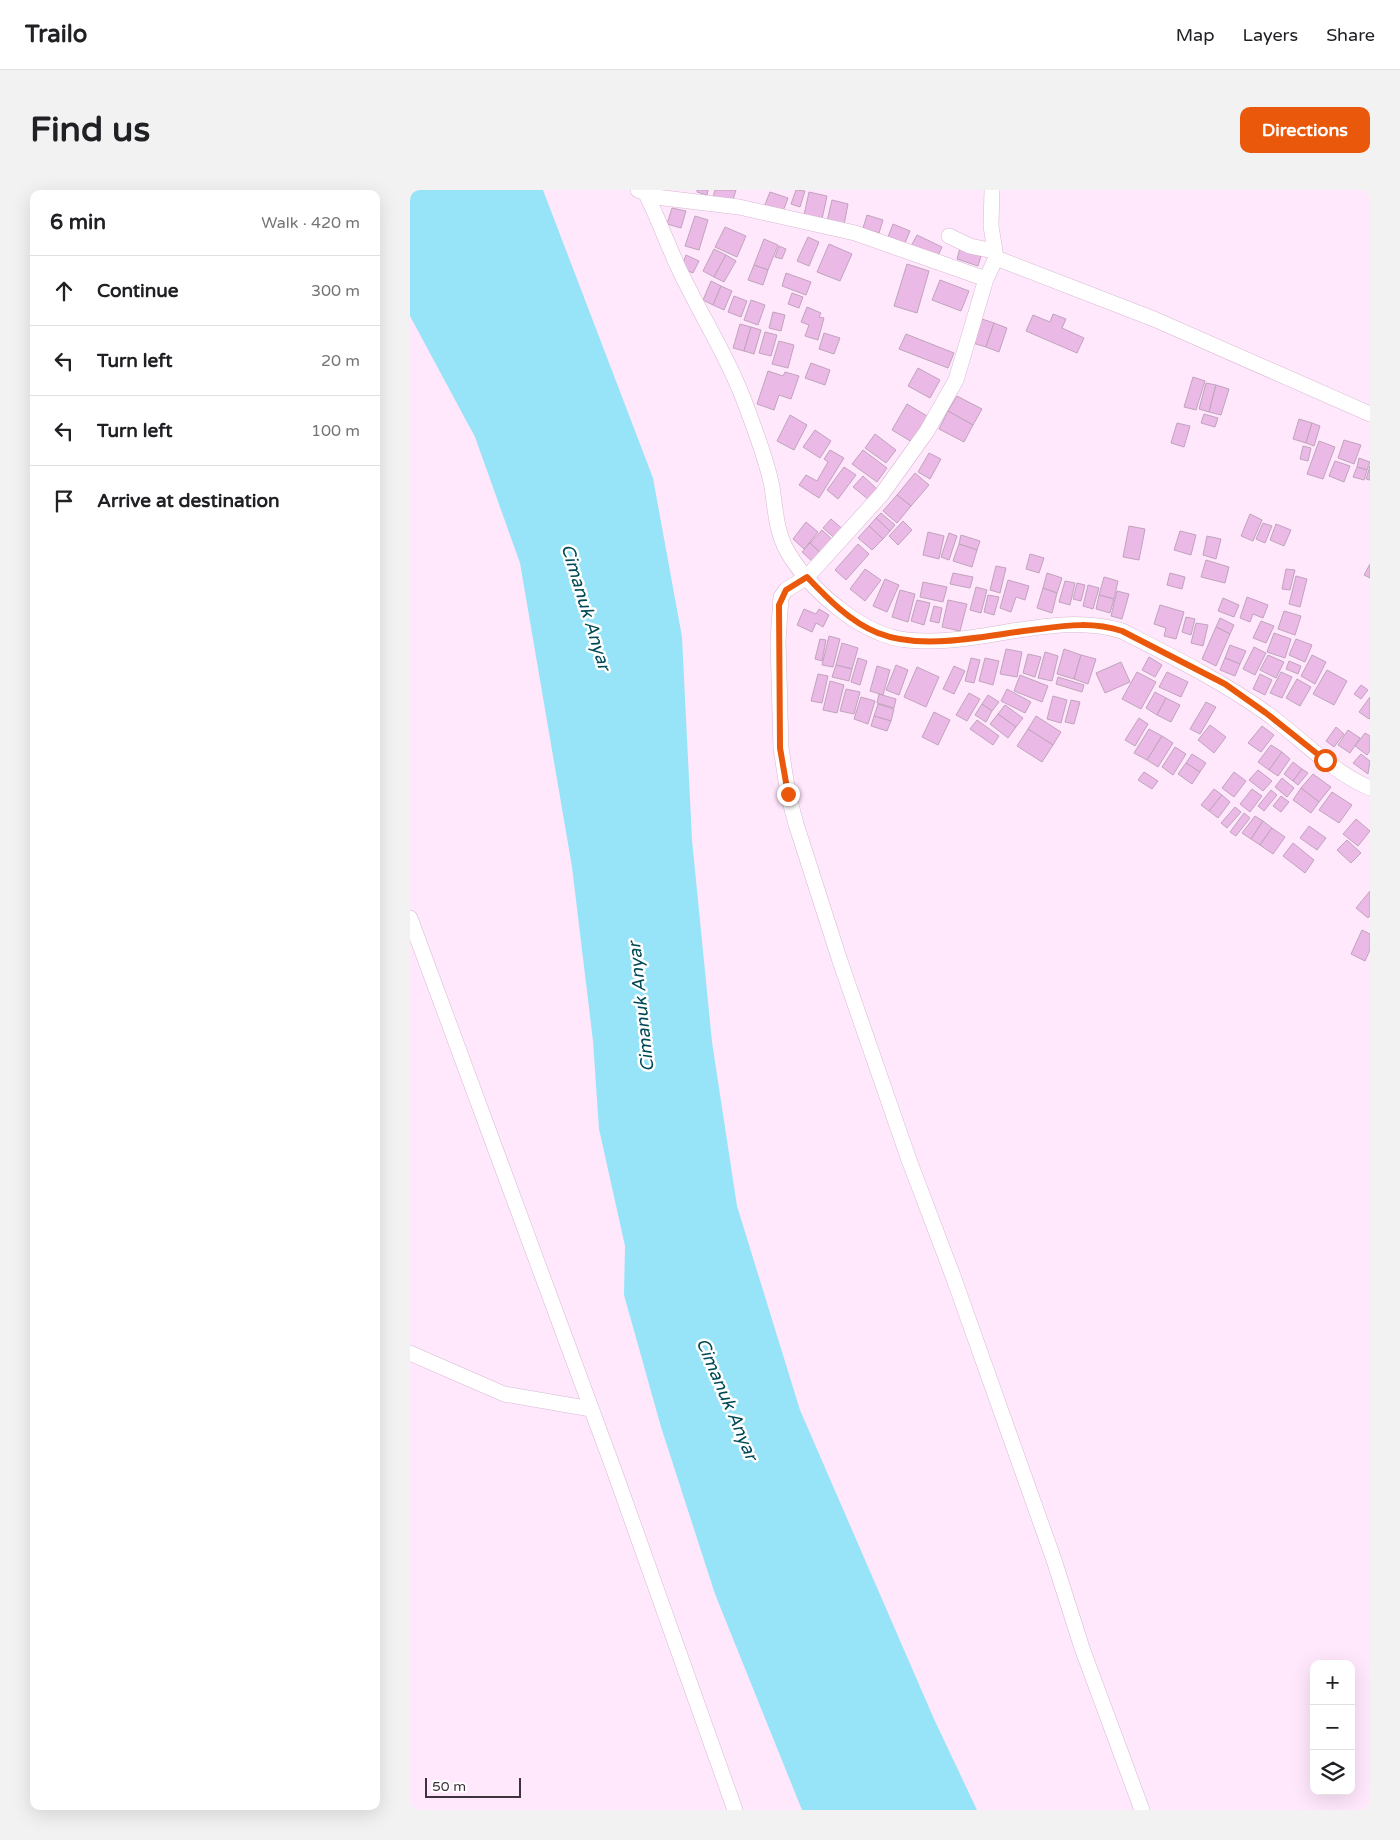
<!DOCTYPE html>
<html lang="en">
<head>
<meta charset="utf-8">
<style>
  :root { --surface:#fff; --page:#f2f2f2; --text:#202124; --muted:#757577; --line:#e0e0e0; --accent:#ea580c }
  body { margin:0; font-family:"Varela Round",sans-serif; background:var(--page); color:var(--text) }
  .controls { position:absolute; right:15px; bottom:15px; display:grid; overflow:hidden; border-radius:10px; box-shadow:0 5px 20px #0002 }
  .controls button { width:45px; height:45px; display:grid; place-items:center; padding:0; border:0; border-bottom:1px solid var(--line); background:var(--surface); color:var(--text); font:25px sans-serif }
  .scale { position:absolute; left:15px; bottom:12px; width:96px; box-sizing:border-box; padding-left:5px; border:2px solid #3e323c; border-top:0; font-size:14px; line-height:18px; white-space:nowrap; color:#3e323c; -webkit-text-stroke:4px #fff; paint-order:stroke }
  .stop { position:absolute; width:15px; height:15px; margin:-11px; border:4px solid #ea580c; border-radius:50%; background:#fff }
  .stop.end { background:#ea580c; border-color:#fff; box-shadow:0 1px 5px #0008 }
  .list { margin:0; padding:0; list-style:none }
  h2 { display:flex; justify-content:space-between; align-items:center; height:65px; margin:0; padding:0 20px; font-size:21px }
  h2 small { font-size:16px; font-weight:400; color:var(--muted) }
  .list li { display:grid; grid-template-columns:32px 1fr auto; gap:15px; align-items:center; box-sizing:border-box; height:70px; padding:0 20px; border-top:1px solid var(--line) }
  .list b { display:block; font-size:19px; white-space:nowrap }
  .list em { font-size:16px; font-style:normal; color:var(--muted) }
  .icon { flex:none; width:28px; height:28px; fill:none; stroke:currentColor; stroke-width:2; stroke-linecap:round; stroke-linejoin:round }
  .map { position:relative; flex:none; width:960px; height:1620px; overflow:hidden; border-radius:10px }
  header { display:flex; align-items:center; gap:30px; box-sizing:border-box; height:70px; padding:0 25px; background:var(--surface); border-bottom:1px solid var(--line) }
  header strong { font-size:24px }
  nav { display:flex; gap:28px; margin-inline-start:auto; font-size:18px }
  .intro { display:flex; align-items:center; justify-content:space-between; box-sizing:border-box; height:120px; padding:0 30px }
  h1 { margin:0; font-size:35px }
  .button { padding:12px 22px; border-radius:10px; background:var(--accent); color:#fff; font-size:18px; font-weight:700 }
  main { display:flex; gap:30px; padding:0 30px }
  aside { flex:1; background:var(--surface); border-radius:10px; box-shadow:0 5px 20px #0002 }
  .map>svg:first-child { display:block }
</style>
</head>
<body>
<header>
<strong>Trailo</strong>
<nav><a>Map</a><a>Layers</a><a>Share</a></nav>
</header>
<div class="intro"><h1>Find us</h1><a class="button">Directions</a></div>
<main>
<aside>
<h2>6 min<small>Walk · 420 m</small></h2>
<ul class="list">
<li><svg class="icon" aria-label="ahead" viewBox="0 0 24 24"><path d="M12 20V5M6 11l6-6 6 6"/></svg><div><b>Continue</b></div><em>300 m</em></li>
<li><svg class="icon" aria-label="left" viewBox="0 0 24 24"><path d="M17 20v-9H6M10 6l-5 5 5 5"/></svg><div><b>Turn left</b></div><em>20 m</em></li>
<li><svg class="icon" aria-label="left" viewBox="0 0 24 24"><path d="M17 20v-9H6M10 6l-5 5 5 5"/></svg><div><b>Turn left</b></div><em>100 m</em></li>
<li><svg class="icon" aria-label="arrive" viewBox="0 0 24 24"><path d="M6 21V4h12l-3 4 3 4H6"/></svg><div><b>Arrive at destination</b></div></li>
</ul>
</aside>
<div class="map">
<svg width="960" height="1620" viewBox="0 0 960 1620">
  <rect width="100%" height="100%" fill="#ffe7fc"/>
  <!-- water -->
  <path fill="#97e4f8" d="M0,0h133l110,288 29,159 10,203 20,202 25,164 63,204 134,309 43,91h-175l-87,-216 -54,-167 -37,-132 1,-49 -26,-117 -6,-88 -21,-174 -52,-304 -45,-126 -65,-121z"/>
  <!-- building -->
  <g fill="#eab9e5" stroke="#c0a4bd">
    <path d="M287,0h11l-1,5 -10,-3z"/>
    <path d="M305,0h21l-4,13 -19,-6z"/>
    <path d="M386,0l9,1 -5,16 -9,-3z"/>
    <path d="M360,2l18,6 -6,16 -18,-7z"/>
    <path d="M399,2l18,4 -5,23 -18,-4z"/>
    <path d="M422,10l16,4 -4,21 -17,-4z"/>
    <path d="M262,18l14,3 -5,17 -14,-4z"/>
    <path d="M457,25l16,5 -4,13 -16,-5z"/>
    <path d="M285,26l13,4 -9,30 -14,-4z"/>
    <path d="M483,34l17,7 -5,12 -17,-6z"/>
    <path d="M315,37l21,9 -9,21 -22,-10z"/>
    <path d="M507,45l25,12 -5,11 -26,-12z"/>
    <path d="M398,47l11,5 -10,24 -12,-5z"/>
    <path d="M354,49l14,6 -10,25 -14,-5z"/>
    <path d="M419,54l23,10 -12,27 -23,-9z"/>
    <path d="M369,56l7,3 -4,10 -7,-2z"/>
    <path d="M550,58l21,8 -3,10 -21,-7z"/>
    <path d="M304,59l12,6 -12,22 -11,-6z"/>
    <path d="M276,65l13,6 -6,12 -12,-5z"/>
    <path d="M316,65l10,6 -12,21 -10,-5z"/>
    <path d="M497,74l22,7 -12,42 -23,-7z"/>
    <path d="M344,75l14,5 -5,15 -15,-5z"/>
    <path d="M376,83l25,9 -5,13 -24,-9z"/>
    <path d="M530,90l29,11 -8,20 -29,-11z"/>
    <path d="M301,91l10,5 -8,19 -10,-5z"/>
    <path d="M311,96l11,5 -8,19 -11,-5z"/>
    <path d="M382,103l11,4 -4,11 -11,-4z"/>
    <path d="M324,106l13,5 -6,16 -13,-5z"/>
    <path d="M341,110l14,5 -7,20 -14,-5z"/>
    <path d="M397,117l14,6 -2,4 5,1 -6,22 -13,-4 4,-11 -8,-3z"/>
    <path d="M363,122l12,3 -4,16 -12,-3z"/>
    <path d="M643,124l13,5 -4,9 22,10 -7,15 -51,-22 7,-16 17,7z"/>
    <path d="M572,129l12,4 -8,24 -13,-4z"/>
    <path d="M584,133l13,5 -8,24 -13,-5z"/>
    <path d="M330,134l11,3 -7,24 -11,-3z"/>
    <path d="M341,137l10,3 -7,24 -10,-3z"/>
    <path d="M355,142l12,3 -6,21 -12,-3z"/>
    <path d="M414,143l16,5 -6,16 -15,-5z"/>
    <path d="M496,144l48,19 -6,15 -49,-19z"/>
    <path d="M369,151l15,4 -6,23 -16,-4z"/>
    <path d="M401,173l19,7 -5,15 -20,-7z"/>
    <path d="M508,178l22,12 -10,18 -22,-12z"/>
    <path d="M358,181l15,5 2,-4 14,4 -8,23 -12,-4 -5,15 -17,-6z"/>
    <path d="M783,187l12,4 -9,29 -12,-3z"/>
    <path d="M796,193l10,2 -7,27 -10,-3z"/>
    <path d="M806,195l13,4 -8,26 -12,-3z"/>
    <path d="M547,206l25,13 -9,16 -25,-14z"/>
    <path d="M497,214l20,12 -15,26 -20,-12z"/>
    <path d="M538,221l25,14 -9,17 -25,-13z"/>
    <path d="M794,224l14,4 -3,9 -14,-4z"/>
    <path d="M380,225l17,10 -13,25 -17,-9z"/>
    <path d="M889,229l13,4 -6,20 -13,-4z"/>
    <path d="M767,233l13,3 -6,21 -13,-4z"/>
    <path d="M902,233l8,3 -6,20 -8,-3z"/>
    <path d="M405,240l16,11 -11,17 -17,-11z"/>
    <path d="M465,244l21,16 -10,13 -21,-15z"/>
    <path d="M934,250l17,5 -7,19 -16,-6z"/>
    <path d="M909,251l16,6 -12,32 -16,-5z"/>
    <path d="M893,256l8,2 -3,13 -8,-2z"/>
    <path d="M420,260l14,8 -25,40 -20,-13 7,-10 11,6 11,-19 -4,-3z"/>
    <path d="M453,260l24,18 -10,14 -25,-18z"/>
    <path d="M519,263l12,6 -11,20 -12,-7z"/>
    <path d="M949,268l11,4 -3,8 -10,-3z"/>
    <path d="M925,271l15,5 -6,16 -15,-6z"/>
    <path d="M960,276v14l-4,-1z"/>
    <path d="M434,277l12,8 -18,24 -11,-9z"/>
    <path d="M947,277l10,3 -3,10 -11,-3z"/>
    <path d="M505,283l14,12 -18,21 -14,-11z"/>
    <path d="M453,286l14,13 -9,10 -15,-12z"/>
    <path d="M487,305l14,11 -14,17 -14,-12z"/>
    <path d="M471,323l14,12 -5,6 -14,-13z"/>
    <path d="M840,324l12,6 -9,21 -12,-5z"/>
    <path d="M466,328l14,13 -7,8 -14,-13z"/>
    <path d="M421,329l15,13 -8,9 -15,-13z"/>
    <path d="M493,331l9,9 -14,15 -9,-9z"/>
    <path d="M396,332l12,10 -14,17 -11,-10z"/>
    <path d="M853,333l9,3 -7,17 -9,-4z"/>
    <path d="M866,334l15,6 -7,16 -14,-6z"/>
    <path d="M459,336l14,13 -11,11 -14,-12z"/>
    <path d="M719,336l16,3 -6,31 -16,-3z"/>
    <path d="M412,340l13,12 -12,13 -13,-12z"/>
    <path d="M770,341l16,4 -5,20 -17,-5z"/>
    <path d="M518,342l16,4 -5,23 -16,-4z"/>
    <path d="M539,343l8,3 -8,24 -8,-3z"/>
    <path d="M551,345l19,6 -3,9 -18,-6z"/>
    <path d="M797,346l14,3 -5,20 -13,-4z"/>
    <path d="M400,353l13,12 -8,9 -13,-12z"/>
    <path d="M448,354l11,10 -23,26 -11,-10z"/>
    <path d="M549,354l18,6 -5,17 -19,-6z"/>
    <path d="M620,364l14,4 -5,15 -13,-4z"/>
    <path d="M796,370l23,7 -4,16 -24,-6z"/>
    <path d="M960,374v14l-6,-3z"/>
    <path d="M586,376l10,2 -6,25 -10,-3z"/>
    <path d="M455,379l16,11 -16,21 -15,-12z"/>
    <path d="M876,379l9,1 -5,20 -8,-1z"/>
    <path d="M543,383l20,4 -3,11 -20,-4z"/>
    <path d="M637,383l15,5 -5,15 -14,-5z"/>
    <path d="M760,383l15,4 -3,12 -15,-4z"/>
    <path d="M886,386l11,3 -7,28 -11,-3z"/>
    <path d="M694,387l14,4 -4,18 -15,-4z"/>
    <path d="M475,389l14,6 -12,27 -14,-6z"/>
    <path d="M598,390l21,6 -4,14 -9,-3 -5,15 -11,-4z"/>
    <path d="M655,391l10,2 -5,22 -11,-3z"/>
    <path d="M513,392l24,5 -4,15 -23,-5z"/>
    <path d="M667,393l8,2 -4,16 -8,-2z"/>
    <path d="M678,395l11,3 -6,21 -10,-3z"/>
    <path d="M566,397l11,3 -6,23 -11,-3z"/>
    <path d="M633,398l14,5 -5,20 -15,-5z"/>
    <path d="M490,400l15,4 -7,28 -16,-5z"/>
    <path d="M707,401l12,3 -7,25 -11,-3z"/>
    <path d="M578,405l11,2 -5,18 -10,-3z"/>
    <path d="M689,405l15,4 -4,14 -14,-4z"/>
    <path d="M837,407l21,8 -5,13 -10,-4 -3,8 -10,-4z"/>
    <path d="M813,408l16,7 -5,12 -16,-6z"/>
    <path d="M507,410l13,3 -6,22 -13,-4z"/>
    <path d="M538,410l19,4 -7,27 -18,-4z"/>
    <path d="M750,415l24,7 -8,27 -12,-3 2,-8 -12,-4z"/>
    <path d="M524,416l8,2 -3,15 -9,-2z"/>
    <path d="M394,419l12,5 3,-5 10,6 -6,12 -7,-4 -4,9 -15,-7z"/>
    <path d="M874,421l17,5 -6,19 -17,-6z"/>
    <path d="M776,427l9,2 -4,16 -9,-3z"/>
    <path d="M810,428l14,7 -4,9 -14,-7z"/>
    <path d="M851,431l13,5 -8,17 -13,-5z"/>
    <path d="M786,433l12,2 -5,21 -12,-3z"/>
    <path d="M806,437l14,7 -14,32 -14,-7z"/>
    <path d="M864,443l17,6 -6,19 -18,-6z"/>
    <path d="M419,446l11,3 -7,28 -11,-2z"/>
    <path d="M410,449l6,1 -4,21 -7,-2z"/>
    <path d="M886,449l16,6 -7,17 -16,-7z"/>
    <path d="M432,453l16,5 -6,21 -16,-4z"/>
    <path d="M820,455l16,6 -6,13 -15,-6z"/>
    <path d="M844,457l12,6 -11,22 -12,-6z"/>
    <path d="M596,459l16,3 -5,25 -17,-3z"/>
    <path d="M654,459l17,6 -7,24 -17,-5z"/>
    <path d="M635,462l13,4 -6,25 -14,-3z"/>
    <path d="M618,464l13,3 -6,20 -12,-4z"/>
    <path d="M671,465l15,4 -8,25 -14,-5z"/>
    <path d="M858,465l16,7 -8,16 -16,-8z"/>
    <path d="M902,465l14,7 -11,22 -14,-8z"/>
    <path d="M739,467l13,8 -7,12 -13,-7z"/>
    <path d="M448,468l9,3 -7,24 -9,-3z"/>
    <path d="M561,468l9,2 -6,23 -9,-2z"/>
    <path d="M575,468l14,3 -6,24 -14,-4z"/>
    <path d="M815,468l15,6 -5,12 -15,-6z"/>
    <path d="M879,471l12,5 -3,8 -12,-5z"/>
    <path d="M711,472l9,20 -25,11 -9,-20z"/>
    <path d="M426,475l16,4 -3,12 -17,-4z"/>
    <path d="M486,475l12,5 -9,25 -13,-5z"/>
    <path d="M467,476l13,4 -7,25 -13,-4z"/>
    <path d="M544,476l11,5 -11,23 -11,-5z"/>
    <path d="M507,477l22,10 -13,30 -22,-10z"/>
    <path d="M917,480l20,11 -13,24 -21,-11z"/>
    <path d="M727,482l19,10 -15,27 -19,-10z"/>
    <path d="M757,482l21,10 -7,15 -22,-10z"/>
    <path d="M871,482l11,5 -10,21 -12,-5z"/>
    <path d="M408,484l10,2 -6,27 -11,-2z"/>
    <path d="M850,484l12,6 -7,15 -12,-6z"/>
    <path d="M610,485l28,11 -6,16 -28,-11z"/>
    <path d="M648,487l26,8 -2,7 -26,-8z"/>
    <path d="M887,489l14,8 -11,19 -14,-8z"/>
    <path d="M420,491l14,4 -7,28 -14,-3z"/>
    <path d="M951,495l7,5 -7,9 -7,-5z"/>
    <path d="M436,499l14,3 -6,22 -14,-3z"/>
    <path d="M597,499l24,13 -6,11 -24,-12z"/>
    <path d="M745,502l11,6 -9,17 -11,-7z"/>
    <path d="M559,503l11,6 -13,22 -11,-6z"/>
    <path d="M469,504l17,5 -2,9 -17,-5z"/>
    <path d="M578,505l11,7 -7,9 -10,-7z"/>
    <path d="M643,506l14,4 -6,23 -14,-4z"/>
    <path d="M451,507l14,4 -7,23 -14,-5z"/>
    <path d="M960,507v21l-1,1 -10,-7z"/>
    <path d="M756,508l14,7 -9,17 -14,-7z"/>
    <path d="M661,510l9,2 -6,22 -9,-2z"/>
    <path d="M796,512l10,5 -16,27 -10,-5z"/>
    <path d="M468,514l16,5 -3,12 -17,-5z"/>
    <path d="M572,514l10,7 -6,11 -11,-7z"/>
    <path d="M595,515l18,13 -7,9 -18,-13z"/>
    <path d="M524,522l16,8 -12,25 -16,-8z"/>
    <path d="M588,524l18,13 -8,11 -18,-14z"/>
    <path d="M464,526l17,5 -4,10 -16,-5z"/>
    <path d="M626,526l25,16 -8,13 -25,-16z"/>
    <path d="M729,528l9,6 -13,22 -10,-6z"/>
    <path d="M567,530l22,16 -6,9 -23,-16z"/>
    <path d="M800,535l16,12 -12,16 -16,-13z"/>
    <path d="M852,536l12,9 -13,17 -13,-9z"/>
    <path d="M926,537l8,7 -10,13 -8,-6z"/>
    <path d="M618,539l25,16 -11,17 -25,-16z"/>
    <path d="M739,539l13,7 -15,24 -13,-7z"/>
    <path d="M938,540l12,8 -10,15 -12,-8z"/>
    <path d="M955,543l5,3v15l-3,4 -12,-9z"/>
    <path d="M752,546l11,7 -15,24 -11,-7z"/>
    <path d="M861,555l11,7 -13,18 -11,-8z"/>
    <path d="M765,557l11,7 -13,21 -11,-8z"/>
    <path d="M872,562l8,7 -12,17 -9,-6z"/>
    <path d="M782,564l14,9 -6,9 -14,-9z"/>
    <path d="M951,564l9,7 -2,13 -15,-11z"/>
    <path d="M883,572l9,7 -9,12 -9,-7z"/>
    <path d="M776,573l14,9 -8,12 -14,-10z"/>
    <path d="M892,579l6,4 -10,12 -5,-4z"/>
    <path d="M848,580l14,11 -9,10 -14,-11z"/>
    <path d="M734,582l14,9 -6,8 -14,-9z"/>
    <path d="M824,582l12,9 -12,16 -12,-9z"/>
    <path d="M903,584l18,13 -12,15 -18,-14z"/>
    <path d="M872,588l12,10 -7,9 -12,-10z"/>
    <path d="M891,598l18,14 -8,11 -18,-13z"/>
    <path d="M804,599l8,6 -13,16 -8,-6z"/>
    <path d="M842,599l10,7 -12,16 -10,-8z"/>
    <path d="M861,600l6,5 -13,16 -6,-5z"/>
    <path d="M922,602l20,13 -13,18 -20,-13z"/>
    <path d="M812,605l8,7 -12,16 -9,-7z"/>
    <path d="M871,606l8,6 -8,10 -8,-6z"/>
    <path d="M825,617l6,5 -14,16 -6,-5z"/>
    <path d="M834,623l6,5 -14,18 -6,-4z"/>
    <path d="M845,626l8,5 -12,18 -9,-6z"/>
    <path d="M946,629l14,12 -12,15 -15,-12z"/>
    <path d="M853,631l9,7 -12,17 -9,-6z"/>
    <path d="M899,636l17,12 -9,12 -17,-12z"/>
    <path d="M862,638l13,9 -12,17 -13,-9z"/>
    <path d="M937,650l14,13 -10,10 -14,-13z"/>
    <path d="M883,653l21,17 -9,13 -22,-17z"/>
    <path d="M960,701v25l-2,2 -12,-10z"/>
    <path d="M952,740l8,4v16l-5,11 -14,-7z"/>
  </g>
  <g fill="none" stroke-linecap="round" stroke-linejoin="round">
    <!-- minor casing -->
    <g stroke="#d6b9d3" stroke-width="16">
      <g id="minor">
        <path d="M228,0l18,7 83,10 116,26 131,46 -30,101 -29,51 -45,63 -75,83 -21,13 -5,7 -3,44 3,107 7,46 8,30 44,137 69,199 44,116 101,284 28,88 60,162"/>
        <path d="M582,0l-1,36 5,32"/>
        <path d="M236,4c12,24 21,49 32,73 23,49 52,93 70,144 9,25 19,50 24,76 4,26 4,49 20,72 23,35 73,77 115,81 71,8 145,-30 215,-9 49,25 98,49 143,81 35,25 65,59 105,76"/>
        <path d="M539,46l21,10 24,5"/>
        <path d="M576,89l10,-21 158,61 216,95"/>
        <path d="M0,728l204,552 121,340"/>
        <path d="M0,1163l94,41 87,15"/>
      </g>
    </g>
    <!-- minor -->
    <use href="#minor" stroke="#fff" stroke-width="15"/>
  </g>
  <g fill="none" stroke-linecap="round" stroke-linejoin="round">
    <!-- route -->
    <path stroke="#ea580c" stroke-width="6" d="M378,604l-8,-46 -1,-143 7,-15 21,-13c20,21 43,45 71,56 47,19 113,1 162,-4 28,-4 54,-7 82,2l103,53 41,29 59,47"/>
  </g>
  <g text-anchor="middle" stroke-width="5" stroke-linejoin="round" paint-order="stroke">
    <!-- water labels -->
    <g font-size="18" font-style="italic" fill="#004a57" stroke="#fff">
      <text transform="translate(176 417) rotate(73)" y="6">Cimanuk Anyar</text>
      <text transform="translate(231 817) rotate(-96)" y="6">Cimanuk Anyar</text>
      <text transform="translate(317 1209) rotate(67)" y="6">Cimanuk Anyar</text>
    </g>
  </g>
</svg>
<div class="controls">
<button>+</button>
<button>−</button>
<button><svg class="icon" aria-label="layers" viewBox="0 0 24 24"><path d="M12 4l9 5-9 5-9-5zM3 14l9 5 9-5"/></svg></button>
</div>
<div class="scale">50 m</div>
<div class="stop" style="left:915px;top:570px"></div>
<div class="stop end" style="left:378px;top:604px"></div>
</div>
</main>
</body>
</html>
